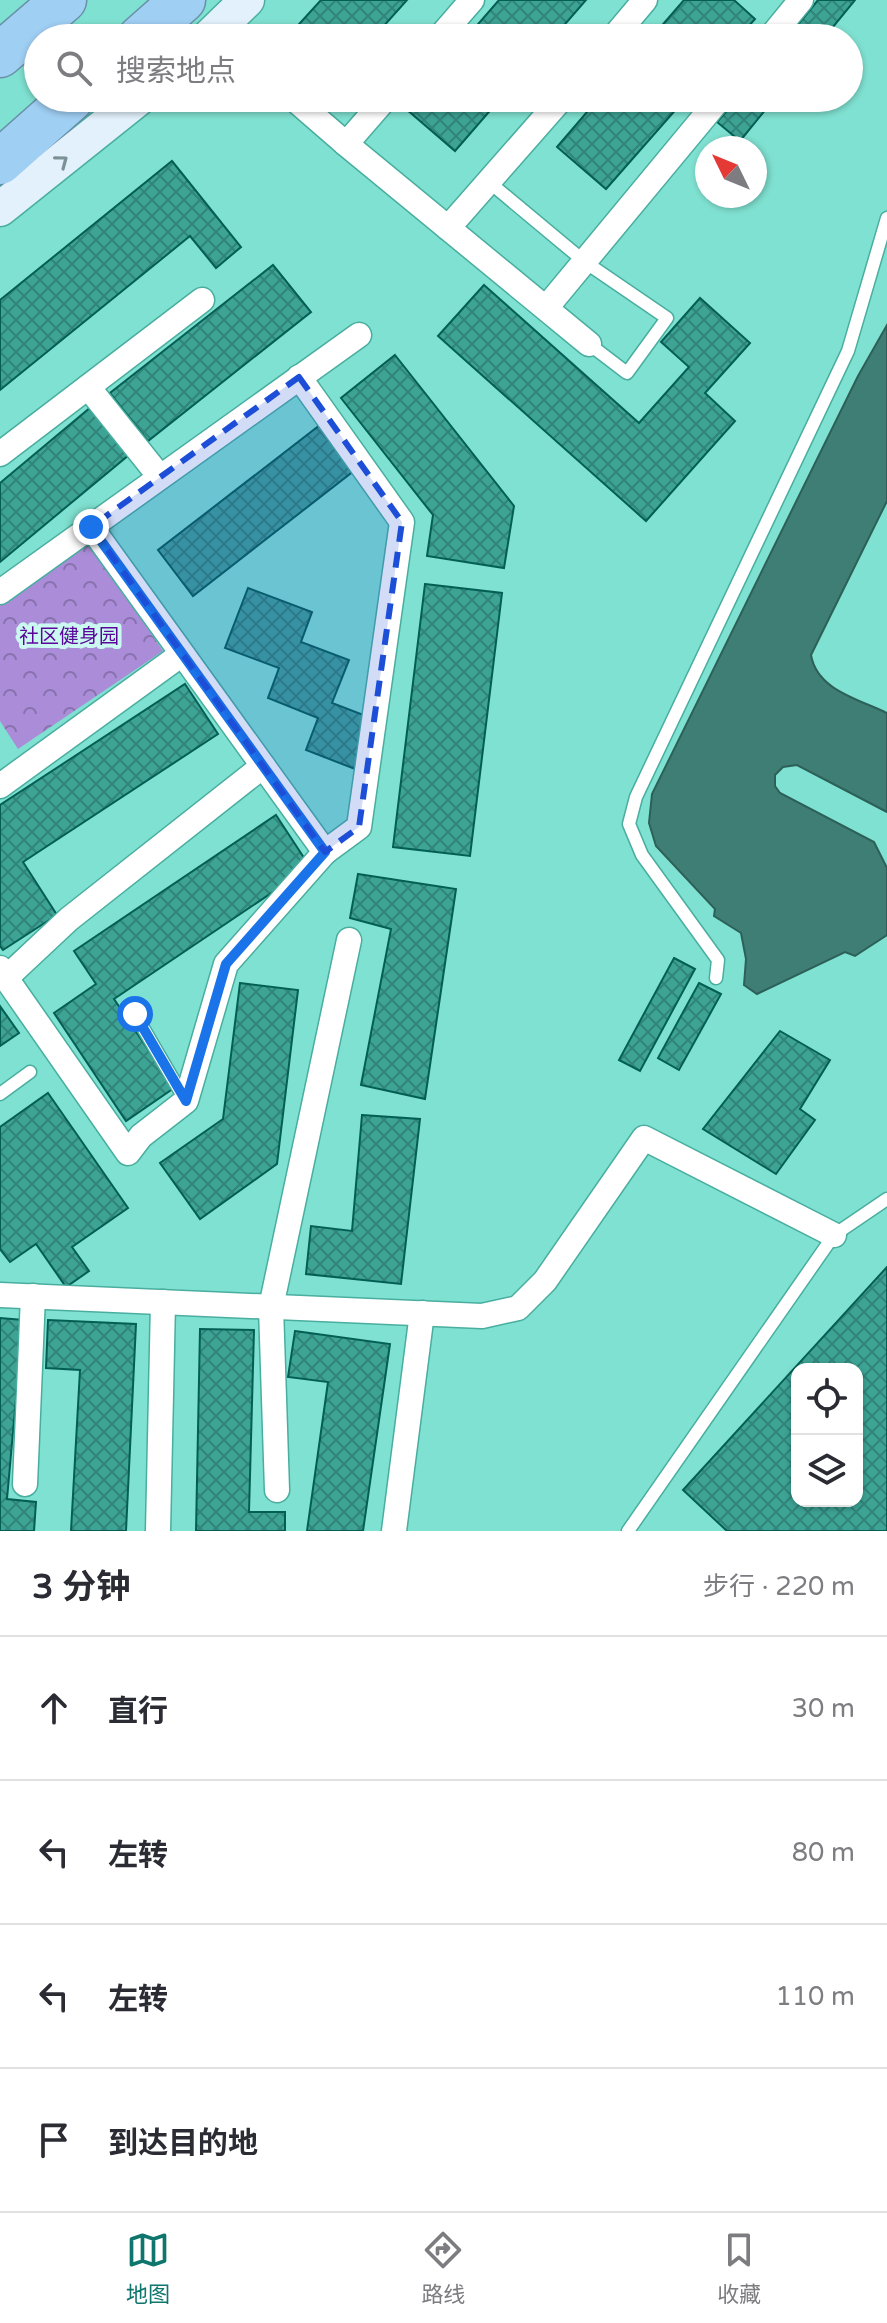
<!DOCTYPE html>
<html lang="zh">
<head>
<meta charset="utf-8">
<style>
  :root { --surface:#fff; --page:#f2f2f3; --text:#2b2b33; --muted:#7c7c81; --line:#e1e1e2; --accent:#0f766e }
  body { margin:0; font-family:"Varela Round","Noto Sans SC",sans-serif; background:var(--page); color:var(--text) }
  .controls { position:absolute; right:24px; bottom:24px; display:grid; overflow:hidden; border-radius:16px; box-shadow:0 2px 6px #0004 }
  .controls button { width:72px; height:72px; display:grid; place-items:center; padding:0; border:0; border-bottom:2px solid var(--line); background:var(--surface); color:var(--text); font:40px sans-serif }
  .compass { position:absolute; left:695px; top:136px; width:72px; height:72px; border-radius:50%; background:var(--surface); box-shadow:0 2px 6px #0004; rotate:313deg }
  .stop { position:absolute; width:24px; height:24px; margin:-18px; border:6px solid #1a73e8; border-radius:50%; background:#fff }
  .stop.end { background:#1a73e8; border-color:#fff; box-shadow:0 2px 8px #0008 }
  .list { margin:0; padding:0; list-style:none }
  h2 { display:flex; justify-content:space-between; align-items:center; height:104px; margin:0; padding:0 32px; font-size:34px }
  h2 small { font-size:26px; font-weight:400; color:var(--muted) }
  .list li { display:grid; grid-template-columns:52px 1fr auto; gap:24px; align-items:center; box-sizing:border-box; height:144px; padding:0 32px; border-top:2px solid var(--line) }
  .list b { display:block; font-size:30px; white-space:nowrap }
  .list em { font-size:26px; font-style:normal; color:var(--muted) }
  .icon { flex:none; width:44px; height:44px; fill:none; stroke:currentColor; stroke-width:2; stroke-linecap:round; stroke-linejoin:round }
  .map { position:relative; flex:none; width:887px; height:1531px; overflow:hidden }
  .search { position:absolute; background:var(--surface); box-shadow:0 2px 6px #0004; left:24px; right:24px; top:24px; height:88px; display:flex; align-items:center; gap:20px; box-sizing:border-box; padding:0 28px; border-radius:44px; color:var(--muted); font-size:30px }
  .sheet { height:680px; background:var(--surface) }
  nav { display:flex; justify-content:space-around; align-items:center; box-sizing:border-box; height:112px; border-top:2px solid var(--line); background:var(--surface); font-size:22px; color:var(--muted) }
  nav a { display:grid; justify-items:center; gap:4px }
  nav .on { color:var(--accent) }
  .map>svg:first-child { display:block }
</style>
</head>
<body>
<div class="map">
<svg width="887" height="1531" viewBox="0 0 887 1531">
  <defs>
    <pattern id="forest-crowns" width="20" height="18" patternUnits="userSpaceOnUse" patternTransform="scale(2)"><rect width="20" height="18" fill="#aa8cd8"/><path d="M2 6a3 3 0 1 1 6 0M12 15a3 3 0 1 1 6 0" fill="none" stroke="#8872ae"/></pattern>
    <pattern id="building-cross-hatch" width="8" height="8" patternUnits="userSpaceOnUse" patternTransform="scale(2)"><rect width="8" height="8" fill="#3da395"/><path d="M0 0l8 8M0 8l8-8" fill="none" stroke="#318479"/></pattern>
  </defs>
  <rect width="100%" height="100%" fill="#7fe1d1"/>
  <!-- forest -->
  <path fill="url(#forest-crowns)" d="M90,543l73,108 -145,98 -18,-28v-117z"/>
  <!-- water -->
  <path fill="#3f7e74" stroke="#2c6058" stroke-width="2" d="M887,325v176l-76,154c6,35 47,44 76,58v99l-90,-47 -14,2 -8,8v11l5,7 94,49 13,26v67l-32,21 -10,-4 -88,42 -13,-9 2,-26 -5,-26 -27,-17 1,-7 -59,-63 -7,-23 3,-29 206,-418z"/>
  <!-- building -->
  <g fill="url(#building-cross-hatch)" stroke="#035f54" stroke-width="2" fill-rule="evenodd">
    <path d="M321,0h86l-34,38h-77l-5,-5z"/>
    <path d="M499,0h87l-33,38h-87z"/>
    <path d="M684,0h50l21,19 -17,19h-87z"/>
    <path d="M818,0h37l-31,38h-37z"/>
    <path d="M413,98h88l-46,53 -50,-43z"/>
    <path d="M599,98h87l-80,91 -49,-42z"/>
    <path d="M738,98h37l-35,43 -23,-19z"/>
    <path d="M172,161l69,86 -25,21 -26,-32 -190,154v-90z"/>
    <path d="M273,265l38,47 -163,129 -38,-48z"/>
    <path d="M484,285l155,138 50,-56 -28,-25 39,-44 50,45 -45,50 30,28 -89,100 -208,-185z"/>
    <path d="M395,355l119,151 -10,62 -77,-12 6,-41 -92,-117z"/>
    <path d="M91,407l39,47 -130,108v-79z"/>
    <path d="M320,425l35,45 -162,126 -35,-46z"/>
    <path d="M425,584l77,9 -32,263 -77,-9z"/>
    <path d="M248,588l64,24 -11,30 48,18 -17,43 42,16 -19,50 -49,-19 12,-32 -50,-20 11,-30 -54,-20z"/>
    <path d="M185,684l33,50 -195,128 34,53 -54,35 -3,-4v-141z"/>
    <path d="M276,815l34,52 -196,132 60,89 -48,33 -72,-108 42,-29 -22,-33z"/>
    <path d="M358,874l98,15 -31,210 -64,-14 30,-156 -41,-11z"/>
    <path d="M674,958l21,11 -55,102 -21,-11z"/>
    <path d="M240,983l58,7 -21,174 -77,55 -40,-56 63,-44z"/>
    <path d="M699,983l22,11 -42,76 -21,-12z"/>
    <path d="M0,1006l19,27 -19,13z"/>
    <path d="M780,1031l50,29 -30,49 15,11 -39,54 -73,-45z"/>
    <path d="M48,1093l80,115 -56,39 17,24 -23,16 -30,-43 -26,18 -10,-13v-122z"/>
    <path d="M362,1115l58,4 -19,165 -95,-10 5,-48 41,5z"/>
    <path d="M887,1267v264h-160l-44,-41zM797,1369h60v132h-60z"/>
    <path d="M0,1318l23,2 -16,179 29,3 -2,29h-34z"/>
    <path d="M48,1320l88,4 -10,207h-55l9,-161 -34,-2z"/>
    <path d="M200,1329l54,1 -5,182h36v19h-89z"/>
    <path d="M295,1331l95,13 -27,187h-56l21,-149 -40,-5z"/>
  </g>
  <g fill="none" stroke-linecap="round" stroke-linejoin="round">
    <!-- lane casing -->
    <g stroke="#49ae9f" stroke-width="15">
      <g id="lane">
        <path d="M489,182l96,80 82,56 -40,55 -38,-29"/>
        <path d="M716,978l2,-18 -76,-105 -13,-31 7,-27 212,-446 39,-133"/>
        <path d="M135,1014l49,84"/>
        <path d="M0,1094l30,-22"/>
        <path d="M628,1531l206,-296 53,-36"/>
      </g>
    </g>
    <!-- street casing -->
    <g stroke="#49ae9f" stroke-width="27">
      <g id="street">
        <path d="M439,38l33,-38"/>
        <path d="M613,38l32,-38"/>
        <path d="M770,38l31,-38"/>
        <path d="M293,98l53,46 40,-46"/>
        <path d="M346,144l243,200"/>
        <path d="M448,228l114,-130"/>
        <path d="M546,308l174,-210"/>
        <path d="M299,377l103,145 -43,305 -34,25"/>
        <path d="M88,387l72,90"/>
        <path d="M0,454l202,-154"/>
        <path d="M0,592l359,-257"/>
        <path d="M0,786l182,-132"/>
        <path d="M0,968l6,10 63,-59 194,-153"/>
        <path d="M6,978l122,175 13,-17 45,-35 40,-137 99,-112 -234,-325"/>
        <path d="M0,1295l482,21 36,-8 27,-27 99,-143 190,97"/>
        <path d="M25,1484l8,-188"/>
        <path d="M277,1490l-6,-183 78,-367"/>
        <path d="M158,1531l5,-229"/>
        <path d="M394,1531l28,-218"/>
      </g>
    </g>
    <!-- secondary casing -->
    <g stroke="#49ae9f" stroke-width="37">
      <g id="secondary">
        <path d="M208,38l39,-38"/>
        <path d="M0,209l139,-111"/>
      </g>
    </g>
    <!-- highway casing -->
    <g stroke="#6890a7" stroke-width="47">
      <g id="highway">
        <path d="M140,38l43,-38"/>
        <path d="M0,55l64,-55"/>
        <path d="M0,162l72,-64"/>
      </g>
    </g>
    <!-- lane -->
    <use href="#lane" stroke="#fff" stroke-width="12"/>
    <!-- street -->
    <use href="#street" stroke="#fff" stroke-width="24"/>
    <!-- secondary -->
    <use href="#secondary" stroke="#e2f1fc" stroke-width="34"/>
    <!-- highway -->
    <use href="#highway" stroke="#a0cff4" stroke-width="44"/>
  </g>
  <!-- one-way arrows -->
  <defs><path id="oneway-chevron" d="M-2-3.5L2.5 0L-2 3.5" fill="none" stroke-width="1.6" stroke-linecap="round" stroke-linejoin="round" transform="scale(2)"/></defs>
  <use stroke="#7c9195" href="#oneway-chevron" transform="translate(62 161) rotate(-37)"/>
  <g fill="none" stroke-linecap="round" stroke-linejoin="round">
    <!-- route -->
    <path stroke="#1a73e8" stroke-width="10" d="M91,527l234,325 -99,112 -40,137 -51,-87"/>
  </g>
  <!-- marked area -->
  <path fill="#1d4ed8" fill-opacity="0.2" stroke="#1d4ed8" stroke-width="6" stroke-dasharray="16 10" stroke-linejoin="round" d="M299,377l103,145 -43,305 -34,25 -234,-325z"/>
  <g text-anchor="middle" stroke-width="8" stroke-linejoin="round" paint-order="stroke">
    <!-- park labels -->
    <g font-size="20" fill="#5a0699" stroke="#cbf8f0">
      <text x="69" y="643">社区健身园</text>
    </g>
  </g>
</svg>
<div class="controls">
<button><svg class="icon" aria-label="locate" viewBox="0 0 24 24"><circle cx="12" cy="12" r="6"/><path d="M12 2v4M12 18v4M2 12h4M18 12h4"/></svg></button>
<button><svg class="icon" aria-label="layers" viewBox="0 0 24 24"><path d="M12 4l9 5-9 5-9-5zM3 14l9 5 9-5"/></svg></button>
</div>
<svg class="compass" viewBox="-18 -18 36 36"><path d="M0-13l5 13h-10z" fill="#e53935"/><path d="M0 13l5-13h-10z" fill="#7c7c81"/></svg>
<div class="stop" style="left:135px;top:1014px"></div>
<div class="stop end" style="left:91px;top:527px"></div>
<div class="search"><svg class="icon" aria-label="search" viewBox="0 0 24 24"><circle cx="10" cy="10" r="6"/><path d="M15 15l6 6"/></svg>搜索地点</div>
</div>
<section class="sheet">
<h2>3 分钟<small>步行 · 220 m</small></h2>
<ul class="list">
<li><svg class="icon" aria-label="ahead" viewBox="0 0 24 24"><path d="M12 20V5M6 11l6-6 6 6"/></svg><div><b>直行</b></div><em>30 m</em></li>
<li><svg class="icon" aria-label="left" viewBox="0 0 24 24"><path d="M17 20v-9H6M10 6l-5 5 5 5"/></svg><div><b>左转</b></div><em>80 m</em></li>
<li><svg class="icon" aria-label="left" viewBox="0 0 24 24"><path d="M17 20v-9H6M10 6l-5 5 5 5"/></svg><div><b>左转</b></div><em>110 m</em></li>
<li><svg class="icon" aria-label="arrive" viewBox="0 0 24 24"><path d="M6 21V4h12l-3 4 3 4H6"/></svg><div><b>到达目的地</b></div></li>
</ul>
</section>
<nav>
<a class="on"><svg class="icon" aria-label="map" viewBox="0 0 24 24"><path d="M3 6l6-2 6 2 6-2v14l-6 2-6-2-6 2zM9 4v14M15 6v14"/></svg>地图</a>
<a><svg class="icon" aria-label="directions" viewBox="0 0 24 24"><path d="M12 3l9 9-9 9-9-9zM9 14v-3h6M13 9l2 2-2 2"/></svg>路线</a>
<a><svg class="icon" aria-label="saved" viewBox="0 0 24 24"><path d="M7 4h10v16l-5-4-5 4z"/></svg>收藏</a>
</nav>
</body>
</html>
